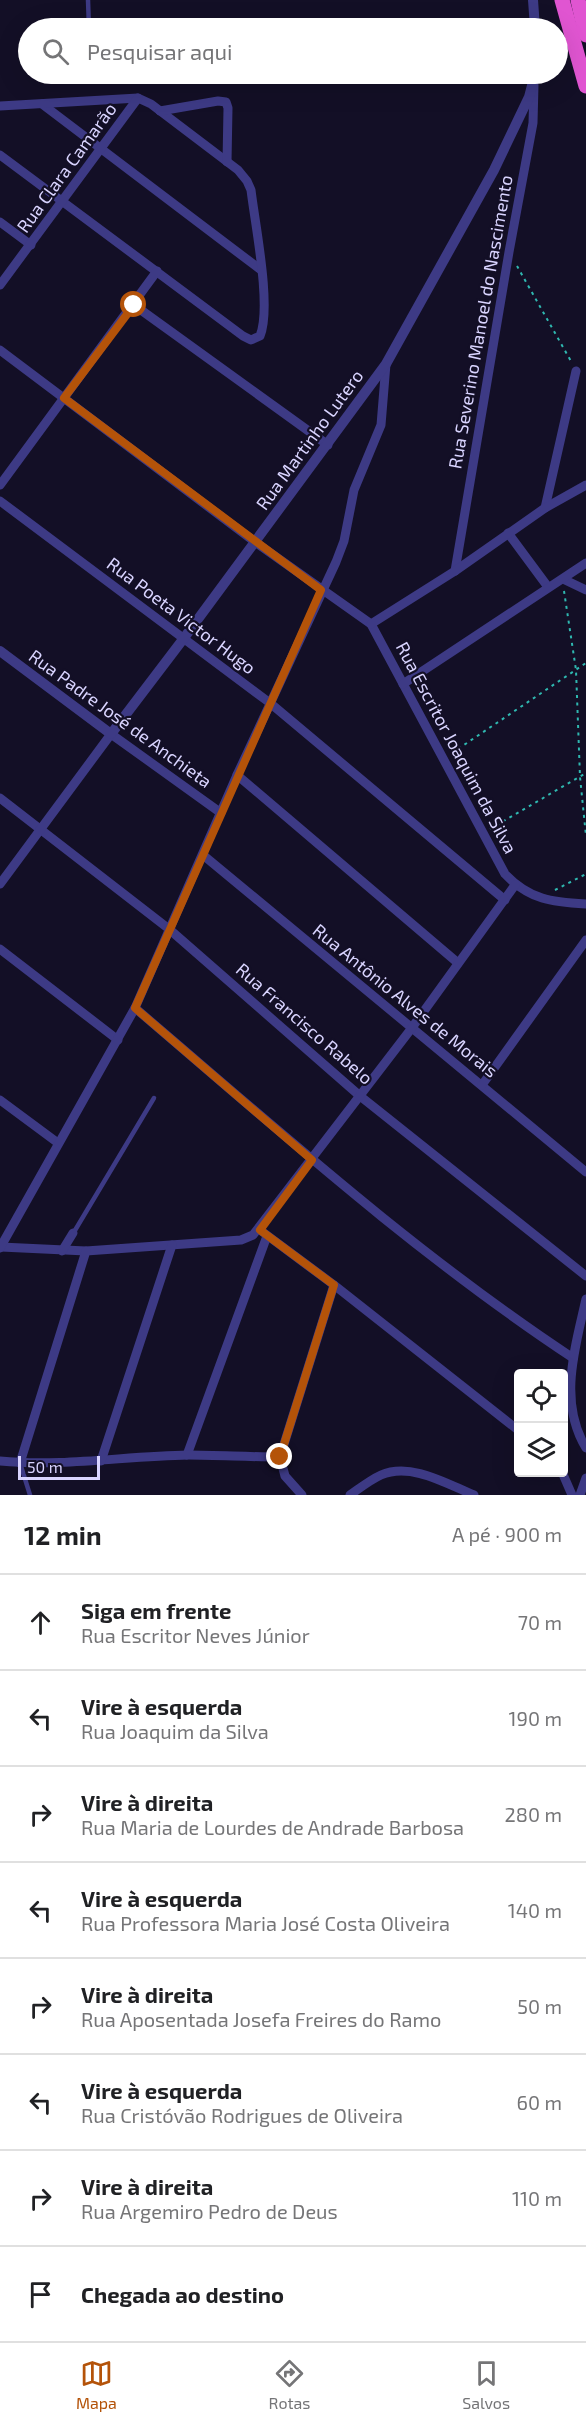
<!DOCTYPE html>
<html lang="pt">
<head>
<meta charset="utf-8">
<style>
  :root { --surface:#fff; --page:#f6f6f6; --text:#202124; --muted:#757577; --line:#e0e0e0; --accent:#b45309 }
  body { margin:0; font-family:"Exo 2",sans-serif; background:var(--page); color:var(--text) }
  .controls { position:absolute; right:18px; bottom:18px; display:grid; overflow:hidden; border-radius:6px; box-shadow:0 6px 24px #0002 }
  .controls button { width:54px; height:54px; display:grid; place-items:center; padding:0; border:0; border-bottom:2px solid var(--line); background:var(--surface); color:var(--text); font:30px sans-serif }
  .scale { position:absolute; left:18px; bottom:15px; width:82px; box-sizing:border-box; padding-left:6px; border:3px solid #d9d4ff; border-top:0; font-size:16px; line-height:21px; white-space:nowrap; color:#d9d4ff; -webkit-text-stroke:4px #130f26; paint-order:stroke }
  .stop { position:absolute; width:18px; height:18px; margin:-14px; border:4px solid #b45309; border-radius:50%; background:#fff }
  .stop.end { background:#b45309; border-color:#fff; box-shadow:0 2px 6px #0008 }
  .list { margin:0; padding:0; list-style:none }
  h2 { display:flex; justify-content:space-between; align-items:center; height:78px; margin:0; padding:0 24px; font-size:26px }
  h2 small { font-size:20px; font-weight:400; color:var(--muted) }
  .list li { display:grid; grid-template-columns:39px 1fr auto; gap:18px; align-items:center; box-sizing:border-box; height:96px; padding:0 24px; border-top:2px solid var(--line) }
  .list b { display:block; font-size:22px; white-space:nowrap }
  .list p { margin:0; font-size:20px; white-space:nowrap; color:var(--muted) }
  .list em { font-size:20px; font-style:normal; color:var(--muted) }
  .icon { flex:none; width:33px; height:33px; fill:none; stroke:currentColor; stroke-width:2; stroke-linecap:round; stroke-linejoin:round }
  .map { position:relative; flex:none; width:586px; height:1495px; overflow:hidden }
  .search { position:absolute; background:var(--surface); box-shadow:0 6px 24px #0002; left:18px; right:18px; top:18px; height:66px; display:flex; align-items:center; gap:15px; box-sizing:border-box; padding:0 21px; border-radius:33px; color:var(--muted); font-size:22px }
  .sheet { height:846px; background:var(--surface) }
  nav { display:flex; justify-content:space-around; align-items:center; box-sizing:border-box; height:84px; border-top:2px solid var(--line); background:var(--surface); font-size:16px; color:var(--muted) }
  nav a { display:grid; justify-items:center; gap:3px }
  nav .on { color:var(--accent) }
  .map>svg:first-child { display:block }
</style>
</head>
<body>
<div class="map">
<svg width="586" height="1495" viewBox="0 0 586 1495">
  <rect width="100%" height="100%" fill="#130f26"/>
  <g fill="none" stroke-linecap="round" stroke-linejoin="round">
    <!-- path -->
    <g stroke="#2fb8b0" stroke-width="2" stroke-dasharray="3 4.5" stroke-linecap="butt">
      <path d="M517,266l55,97"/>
      <path d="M564,591l12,79 4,107 6,59"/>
      <path d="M452,753l134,-90"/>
      <path d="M490,829l96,-56"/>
      <path d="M555,890l31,-16"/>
    </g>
    <!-- service -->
    <g stroke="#3d3a85" stroke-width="4.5">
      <path d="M88,0l1,28"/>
      <path d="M74,1232l80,-134"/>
      <path d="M20,1463l10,32"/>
    </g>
    <!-- minor -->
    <g stroke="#3d3a85" stroke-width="9">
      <path d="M42,104l219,166"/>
      <path d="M0,106l138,-8 13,6 87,66 9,11 4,9c4,34 21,117 9,146l-9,4 -8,-4 -243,-181"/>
      <path d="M160,111l58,-10 8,1 2,6 -1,54"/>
      <path d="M0,222l31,23"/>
      <path d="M0,285l138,-187"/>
      <path d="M134,305l194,140"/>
      <path d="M0,350l255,192 116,82 134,250c25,26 47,28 81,30"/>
      <path d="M0,485l157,-214"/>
      <path d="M0,501l270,202 235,197"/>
      <path d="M545,508l31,-137"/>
      <path d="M508,533l40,54"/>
      <path d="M455,571l54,-319 24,-129 1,-38"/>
      <path d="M563,579l23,11"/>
      <path d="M371,624l84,-53 90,-63 41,-23"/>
      <path d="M403,684l183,-121"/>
      <path d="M237,775l221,188"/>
      <path d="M0,798l169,131 191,167 226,180"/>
      <path d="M203,855l383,317"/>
      <path d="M0,884l111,-150 110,79"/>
      <path d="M0,949l118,91"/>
      <path d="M135,1008c142,121 282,247 438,350"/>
      <path d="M482,1085l104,-145"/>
      <path d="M0,1100l58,43"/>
      <path d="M260,1230l74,55 184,145"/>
      <path d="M1,1247l85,4 155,-11 12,-5 158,-206 104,-144"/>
      <path d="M0,1248l135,-240 102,-233 99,-213 8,-21 10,-51 27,-65 5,-61"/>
      <path d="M62,1251l11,-18"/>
      <path d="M586,1299c-11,49 -28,103 0,149"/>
      <path d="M187,1455l80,-219"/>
      <path d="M280,1457l54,-172"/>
      <path d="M280,1457l5,19 17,19"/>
      <path d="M0,1461c63,6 125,-5 188,-6 30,0 61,2 92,2"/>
      <path d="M101,1461l71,-216"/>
      <path d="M20,1463l66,-212"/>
      <path d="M562,1472l10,23"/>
      <path d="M350,1495c10,-7 20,-15 31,-20 30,-13 66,9 93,20"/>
      <path d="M580,1495l6,-17"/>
    </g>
    <!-- tertiary -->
    <g stroke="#3d3a85" stroke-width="10">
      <path d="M533,0l2,28"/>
      <path d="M0,651l111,83 73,-96 202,-274 108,-194 35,-73 6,-23"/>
    </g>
    <!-- trunk -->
    <g stroke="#e055d1" stroke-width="15">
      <path d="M562,0l24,86"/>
      <path d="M578,0l8,35"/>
    </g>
  </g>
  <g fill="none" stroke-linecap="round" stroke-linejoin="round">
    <!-- route -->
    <path stroke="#b45309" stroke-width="8" d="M134,305l-70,93 257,192 -186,418 177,152 -52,70 74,55 -54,172"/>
  </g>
  <g text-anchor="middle" stroke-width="4.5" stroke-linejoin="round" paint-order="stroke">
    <!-- street labels -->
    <g font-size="18" fill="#d9d4ff" stroke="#130f26">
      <text transform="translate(67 168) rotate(-54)" y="6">Rua Clara Camarão</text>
      <text transform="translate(481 322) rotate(-80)" y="6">Rua Severino Manoel do Nascimento</text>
      <text transform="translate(310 440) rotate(-54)" y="6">Rua Martinho Lutero</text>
      <text transform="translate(181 616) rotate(37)" y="6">Rua Poeta Victor Hugo</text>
      <text transform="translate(120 719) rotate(36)" y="6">Rua Padre José de Anchieta</text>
      <text transform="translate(456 748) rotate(62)" y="6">Rua Escritor Joaquim da Silva</text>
      <text transform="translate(405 1001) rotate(39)" y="6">Rua Antônio Alves de Morais</text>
      <text transform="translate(304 1024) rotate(41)" y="6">Rua Francisco Rabelo</text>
    </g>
  </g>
</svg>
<div class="controls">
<button><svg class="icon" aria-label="locate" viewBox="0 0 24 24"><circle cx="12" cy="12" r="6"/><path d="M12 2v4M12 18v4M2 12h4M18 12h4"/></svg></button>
<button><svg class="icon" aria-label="layers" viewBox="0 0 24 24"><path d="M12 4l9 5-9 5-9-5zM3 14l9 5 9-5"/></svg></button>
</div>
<div class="scale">50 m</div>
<div class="stop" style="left:134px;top:305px"></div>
<div class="stop end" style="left:280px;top:1457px"></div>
<div class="search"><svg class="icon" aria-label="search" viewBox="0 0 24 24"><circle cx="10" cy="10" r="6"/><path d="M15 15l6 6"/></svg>Pesquisar aqui</div>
</div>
<section class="sheet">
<h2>12 min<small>A pé · 900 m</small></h2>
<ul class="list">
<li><svg class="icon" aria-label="ahead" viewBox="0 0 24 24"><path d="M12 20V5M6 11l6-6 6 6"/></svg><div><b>Siga em frente</b><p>Rua Escritor Neves Júnior</p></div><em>70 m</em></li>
<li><svg class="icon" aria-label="left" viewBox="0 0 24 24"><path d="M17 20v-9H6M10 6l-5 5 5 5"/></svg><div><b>Vire à esquerda</b><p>Rua Joaquim da Silva</p></div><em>190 m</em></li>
<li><svg class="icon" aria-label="right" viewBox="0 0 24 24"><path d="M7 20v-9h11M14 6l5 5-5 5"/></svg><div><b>Vire à direita</b><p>Rua Maria de Lourdes de Andrade Barbosa</p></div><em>280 m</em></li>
<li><svg class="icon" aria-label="left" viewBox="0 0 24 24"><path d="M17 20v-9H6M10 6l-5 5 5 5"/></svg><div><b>Vire à esquerda</b><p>Rua Professora Maria José Costa Oliveira</p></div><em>140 m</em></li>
<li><svg class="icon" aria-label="right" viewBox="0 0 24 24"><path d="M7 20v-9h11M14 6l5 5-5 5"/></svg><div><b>Vire à direita</b><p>Rua Aposentada Josefa Freires do Ramo</p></div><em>50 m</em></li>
<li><svg class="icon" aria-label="left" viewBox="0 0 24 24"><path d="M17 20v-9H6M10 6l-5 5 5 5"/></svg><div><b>Vire à esquerda</b><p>Rua Cristóvão Rodrigues de Oliveira</p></div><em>60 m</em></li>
<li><svg class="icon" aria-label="right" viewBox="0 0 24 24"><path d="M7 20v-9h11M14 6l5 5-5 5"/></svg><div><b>Vire à direita</b><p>Rua Argemiro Pedro de Deus</p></div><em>110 m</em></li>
<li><svg class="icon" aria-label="arrive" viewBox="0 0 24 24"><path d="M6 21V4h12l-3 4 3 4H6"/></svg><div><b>Chegada ao destino</b></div></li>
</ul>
</section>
<nav>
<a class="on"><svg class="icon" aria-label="map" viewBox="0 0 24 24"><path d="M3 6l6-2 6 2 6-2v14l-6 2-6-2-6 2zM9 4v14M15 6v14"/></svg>Mapa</a>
<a><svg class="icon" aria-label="directions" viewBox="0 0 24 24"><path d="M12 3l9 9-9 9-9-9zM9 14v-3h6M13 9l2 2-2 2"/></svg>Rotas</a>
<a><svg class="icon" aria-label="saved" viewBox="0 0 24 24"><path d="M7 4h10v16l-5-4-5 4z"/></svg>Salvos</a>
</nav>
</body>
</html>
